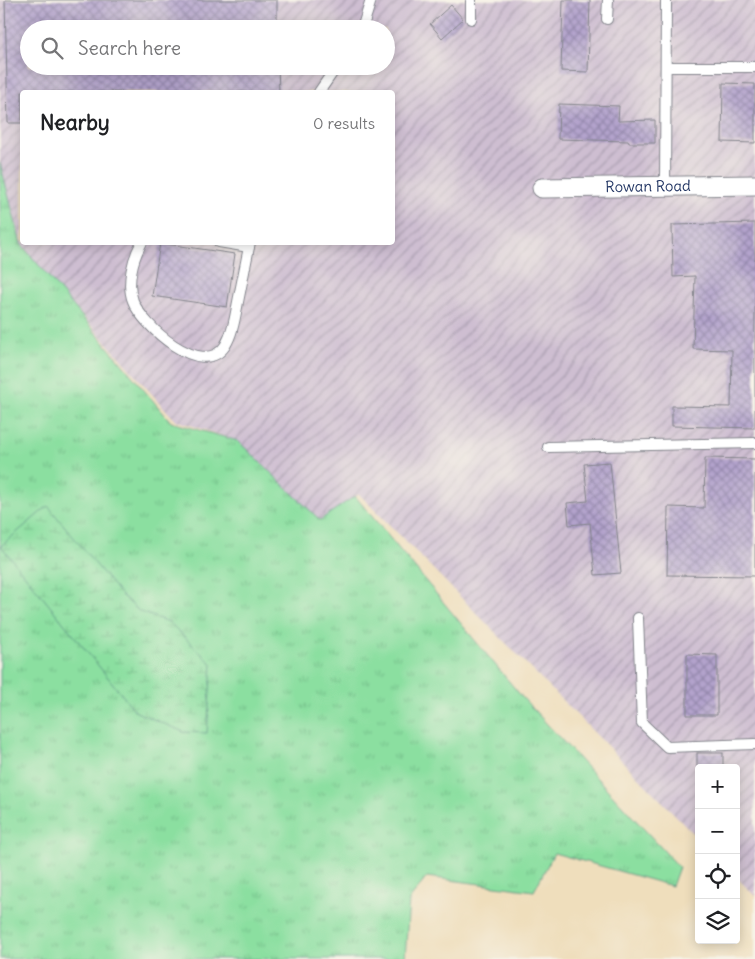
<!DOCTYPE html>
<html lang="en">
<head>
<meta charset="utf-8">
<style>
  :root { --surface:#fff; --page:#f6f6f6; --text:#202124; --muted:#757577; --line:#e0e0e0 }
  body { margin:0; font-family:Delius,sans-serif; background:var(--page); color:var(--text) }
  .controls { position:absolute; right:15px; bottom:15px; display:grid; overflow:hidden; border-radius:5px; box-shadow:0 2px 12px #0003 }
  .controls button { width:45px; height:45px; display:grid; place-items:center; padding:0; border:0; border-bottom:1px solid var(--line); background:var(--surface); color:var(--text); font:25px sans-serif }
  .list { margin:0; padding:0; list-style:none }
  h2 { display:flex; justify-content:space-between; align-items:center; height:65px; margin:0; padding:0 20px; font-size:21px }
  h2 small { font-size:16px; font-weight:400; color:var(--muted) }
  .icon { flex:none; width:28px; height:28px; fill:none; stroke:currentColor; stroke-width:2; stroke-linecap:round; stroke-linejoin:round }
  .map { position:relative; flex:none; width:755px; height:959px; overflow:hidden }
  .search { position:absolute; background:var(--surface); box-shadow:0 2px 12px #0003; left:20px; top:20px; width:375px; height:55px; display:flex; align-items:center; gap:12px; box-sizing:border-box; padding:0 18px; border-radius:28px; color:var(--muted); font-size:19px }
  .panel { position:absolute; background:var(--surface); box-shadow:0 2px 12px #0003; left:20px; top:90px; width:375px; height:155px; border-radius:5px }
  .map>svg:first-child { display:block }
</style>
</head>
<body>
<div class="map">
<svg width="755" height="959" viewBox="0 0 755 959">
  <defs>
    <pattern id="industrial-furrows" width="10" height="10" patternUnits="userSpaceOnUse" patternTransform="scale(1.25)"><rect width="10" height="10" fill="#cebed1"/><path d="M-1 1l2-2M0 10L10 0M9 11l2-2" fill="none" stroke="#a69bad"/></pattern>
    <pattern id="grass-tufts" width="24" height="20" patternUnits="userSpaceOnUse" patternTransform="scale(1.25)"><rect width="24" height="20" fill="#8bdfa0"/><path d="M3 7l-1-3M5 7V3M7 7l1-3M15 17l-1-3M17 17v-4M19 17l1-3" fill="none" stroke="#77c08c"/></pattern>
    <pattern id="wetland-marsh" width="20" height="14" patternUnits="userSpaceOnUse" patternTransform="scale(1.25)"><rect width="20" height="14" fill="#8bdfa0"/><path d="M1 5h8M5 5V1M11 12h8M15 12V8" fill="none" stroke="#77c08c"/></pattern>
    <pattern id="building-cross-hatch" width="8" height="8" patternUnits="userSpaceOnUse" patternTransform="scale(1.25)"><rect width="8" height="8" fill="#b3a3cc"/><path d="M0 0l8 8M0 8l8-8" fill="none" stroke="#9185a9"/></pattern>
  </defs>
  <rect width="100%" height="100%" fill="#f7f3e8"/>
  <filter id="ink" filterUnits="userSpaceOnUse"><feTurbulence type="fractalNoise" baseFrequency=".02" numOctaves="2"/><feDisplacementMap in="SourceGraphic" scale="10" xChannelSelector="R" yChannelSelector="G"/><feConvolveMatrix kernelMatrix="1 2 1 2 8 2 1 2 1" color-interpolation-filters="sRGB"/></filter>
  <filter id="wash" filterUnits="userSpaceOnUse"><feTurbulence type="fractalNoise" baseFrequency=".0096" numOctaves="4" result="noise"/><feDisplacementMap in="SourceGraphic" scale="20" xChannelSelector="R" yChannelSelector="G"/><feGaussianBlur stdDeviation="1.12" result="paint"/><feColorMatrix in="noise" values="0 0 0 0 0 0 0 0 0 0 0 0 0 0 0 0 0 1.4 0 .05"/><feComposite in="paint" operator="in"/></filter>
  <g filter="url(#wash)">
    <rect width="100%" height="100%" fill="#efdebc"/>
    <!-- industrial -->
    <path fill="url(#industrial-furrows)" fill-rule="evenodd" d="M0,0h755v896l-19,-19v-109h-37v71l-340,-345 -39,26 -82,-79 -63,-21 -153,-172 -22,-85zM29,29h357v37h-357zM22,92h370v150h-370z"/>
    <!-- grass -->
    <path fill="url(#grass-tufts)" stroke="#53877f" fill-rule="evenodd" d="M0,163l21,81 150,178 67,19 82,79 35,-24 167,201 157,170 -7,19 -118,-33 -20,38 -107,-14 -18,23 -4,59h-405zM1,546l120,49 19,17 71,52z"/>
    <!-- wetland -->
    <path fill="url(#wetland-marsh)" stroke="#53877f" d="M48,506l73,89 19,17 29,10 43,42 -5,69 -23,-1 -48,-20 -135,-166z"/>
    <g id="blocks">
      <!-- building -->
      <g fill="url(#building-cross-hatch)">
        <path d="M5,0h272v29h-248v37h249l1,26h-257v31h-14z"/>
        <path d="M563,0h27l-2,72 -27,-1z"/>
        <path d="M451,5l12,14 -21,19 -12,-14z"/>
        <path d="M723,83l32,1v59l-33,-1z"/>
        <path d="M559,104l60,2 -1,15 37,-1v23h-26l-1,-2 -70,-2z"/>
        <path d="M755,223v205l-83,-2v-20l59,1 1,-57 -39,-1 2,-73 -22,1 -1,-52z"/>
        <path d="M160,243l75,11 -8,53 -75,-11z"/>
        <path d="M705,458l50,1v117l-88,-1 1,-68 36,1z"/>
        <path d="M610,462l11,111 -26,2 -5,-52 -21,2 -2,-22 21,-2 -4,-37z"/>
        <path d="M687,654l30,1v60h-30z"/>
        <rect x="697" y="753" width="26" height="15"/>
      </g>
    </g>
  </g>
  <g filter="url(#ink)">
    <use href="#blocks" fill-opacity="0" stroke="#85868d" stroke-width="1"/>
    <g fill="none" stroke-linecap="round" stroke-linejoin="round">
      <!-- service casing -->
      <g stroke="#85868d" stroke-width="12">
        <g id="service">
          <path d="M471,19v-19"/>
          <path d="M607,19l1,-19"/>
          <path d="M362,29l9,-29"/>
          <path d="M666,67h89"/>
          <path d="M319,92l18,-26"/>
          <path d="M665,186l1,-186"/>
          <path d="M142,242c-9,16 -16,41 -9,59 9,24 69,79 92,45 8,-13 10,-29 13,-44 4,-20 8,-40 12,-60"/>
          <path d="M219,242l30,5"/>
          <path d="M548,447l207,-4"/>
          <path d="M638,618l4,105 25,24 88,-3"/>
        </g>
      </g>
      <!-- minor casing -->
      <g stroke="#85868d" stroke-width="21">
        <g id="minor">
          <path id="s1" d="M542,188l213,-3"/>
        </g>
      </g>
      <!-- service -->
      <use href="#service" stroke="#fff" stroke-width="10"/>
      <!-- minor -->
      <use href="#minor" stroke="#fff" stroke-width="19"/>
    </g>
  </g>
  <g text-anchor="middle" stroke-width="4" stroke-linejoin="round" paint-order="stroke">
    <!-- street labels -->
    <g font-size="15" fill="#1b2f5e" stroke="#f7f3e8">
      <text dy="5" stroke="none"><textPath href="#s1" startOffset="106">Rowan Road</textPath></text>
    </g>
  </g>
</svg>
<div class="controls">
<button>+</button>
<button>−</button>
<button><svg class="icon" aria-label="locate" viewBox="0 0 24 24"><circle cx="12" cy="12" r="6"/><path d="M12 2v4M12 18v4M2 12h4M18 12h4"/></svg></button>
<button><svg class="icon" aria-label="layers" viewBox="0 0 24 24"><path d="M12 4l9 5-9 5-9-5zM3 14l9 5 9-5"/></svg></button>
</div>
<div class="search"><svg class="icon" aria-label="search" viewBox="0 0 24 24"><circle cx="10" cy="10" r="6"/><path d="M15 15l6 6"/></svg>Search here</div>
<section class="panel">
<h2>Nearby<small>0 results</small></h2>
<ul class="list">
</ul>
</section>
</div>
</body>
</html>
